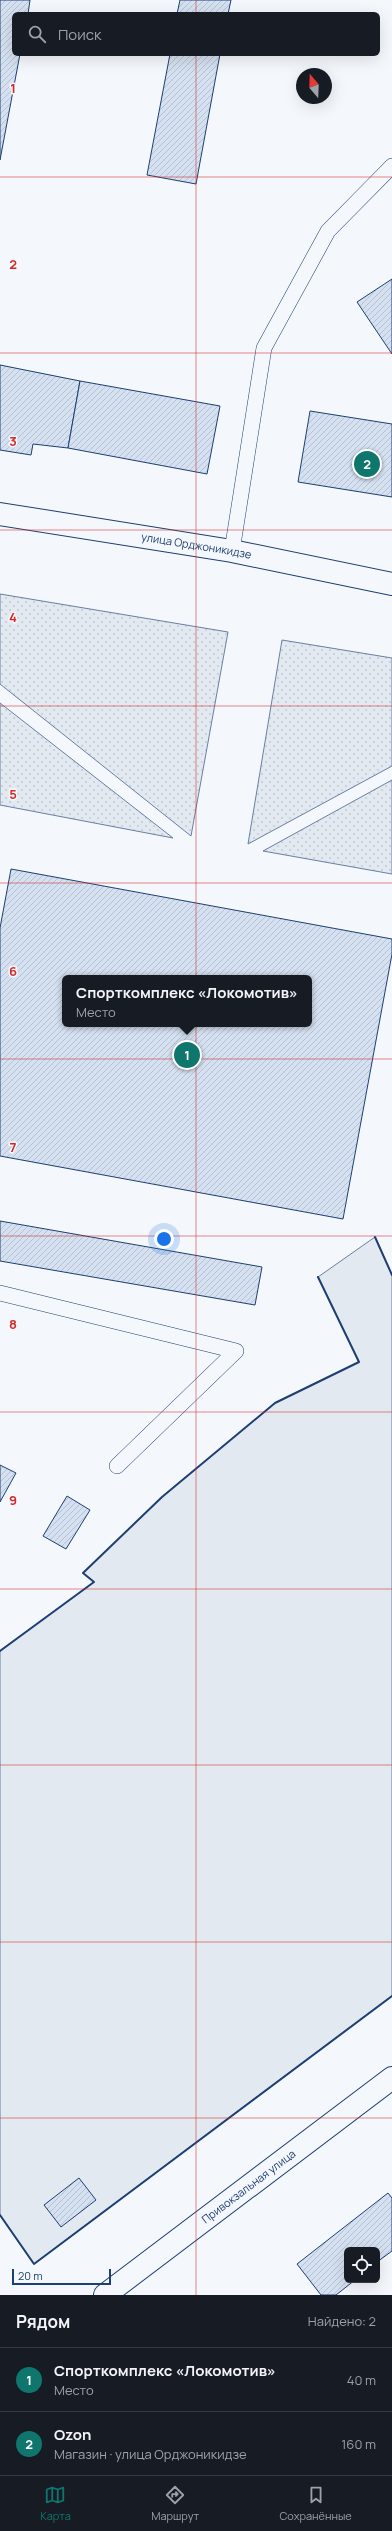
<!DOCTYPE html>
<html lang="ru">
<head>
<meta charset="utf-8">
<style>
  :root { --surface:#171b24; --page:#242831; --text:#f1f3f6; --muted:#9ea1a6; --line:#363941; --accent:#0f766e }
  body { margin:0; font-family:Manrope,sans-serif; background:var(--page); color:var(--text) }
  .controls { position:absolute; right:12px; bottom:12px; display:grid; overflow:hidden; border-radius:6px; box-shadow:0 4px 16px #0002 }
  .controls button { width:36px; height:36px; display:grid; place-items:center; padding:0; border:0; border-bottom:1px solid var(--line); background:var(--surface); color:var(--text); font:20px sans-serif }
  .compass { position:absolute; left:296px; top:68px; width:36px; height:36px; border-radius:50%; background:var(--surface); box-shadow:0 4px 16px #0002; rotate:341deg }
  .scale { position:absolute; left:12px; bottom:10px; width:99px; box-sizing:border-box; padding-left:4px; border:2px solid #1d3f73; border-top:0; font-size:11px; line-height:14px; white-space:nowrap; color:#1d3f73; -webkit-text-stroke:3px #f4f7fb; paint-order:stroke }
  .you { position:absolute; left:164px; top:1239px; width:14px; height:14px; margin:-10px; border:3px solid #fff; border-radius:50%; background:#1a73e8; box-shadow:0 0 0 6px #1a73e833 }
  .badge { display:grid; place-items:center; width:26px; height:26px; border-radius:50%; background:var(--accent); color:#fff; font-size:13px; font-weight:700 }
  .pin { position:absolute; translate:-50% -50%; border:2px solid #fff; box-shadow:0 1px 4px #0006 }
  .popup { position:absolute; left:62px; top:975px; width:250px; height:52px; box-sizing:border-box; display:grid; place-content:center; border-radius:6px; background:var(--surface); filter:drop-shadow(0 1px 3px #0005); font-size:13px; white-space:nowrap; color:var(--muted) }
  .popup b { font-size:15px; color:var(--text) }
  .popup::after { content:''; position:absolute; left:50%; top:100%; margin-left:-8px; border:8px solid transparent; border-top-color:var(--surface) }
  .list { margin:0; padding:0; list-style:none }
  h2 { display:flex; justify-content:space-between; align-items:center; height:52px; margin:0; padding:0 16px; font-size:17px }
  h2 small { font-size:13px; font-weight:400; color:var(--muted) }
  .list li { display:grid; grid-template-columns:26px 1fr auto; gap:12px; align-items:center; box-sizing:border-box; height:64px; padding:0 16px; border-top:1px solid var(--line) }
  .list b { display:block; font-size:15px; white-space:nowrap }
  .list p { margin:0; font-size:13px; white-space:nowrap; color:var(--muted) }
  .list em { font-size:13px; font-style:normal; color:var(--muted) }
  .icon { flex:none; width:22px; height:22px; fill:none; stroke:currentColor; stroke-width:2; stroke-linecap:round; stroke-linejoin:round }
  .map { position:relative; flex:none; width:392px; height:2295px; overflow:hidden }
  .search { position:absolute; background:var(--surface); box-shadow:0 4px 16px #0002; left:12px; right:12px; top:12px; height:44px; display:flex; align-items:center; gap:10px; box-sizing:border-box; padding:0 14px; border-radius:6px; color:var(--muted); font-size:15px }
  .sheet { height:180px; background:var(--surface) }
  nav { display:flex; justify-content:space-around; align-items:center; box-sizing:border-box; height:56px; border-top:1px solid var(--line); background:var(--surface); font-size:11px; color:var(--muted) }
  nav a { display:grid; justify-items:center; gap:2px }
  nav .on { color:var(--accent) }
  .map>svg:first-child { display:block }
</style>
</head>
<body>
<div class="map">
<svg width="392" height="2295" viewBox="0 0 392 2295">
  <defs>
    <pattern id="grass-dots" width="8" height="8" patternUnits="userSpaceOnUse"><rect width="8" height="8" fill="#e3e9f0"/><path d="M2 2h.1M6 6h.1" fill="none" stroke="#c2c9d1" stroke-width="1.8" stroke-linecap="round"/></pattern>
    <pattern id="building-hatch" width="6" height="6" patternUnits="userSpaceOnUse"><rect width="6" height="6" fill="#d5e0f0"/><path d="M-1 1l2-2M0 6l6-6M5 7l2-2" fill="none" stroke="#b6c1d1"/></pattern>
  </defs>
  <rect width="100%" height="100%" fill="#f4f7fb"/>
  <!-- grass -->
  <g fill="url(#grass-dots)" stroke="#687fa3">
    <path d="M0,594l228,38 -37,204 -191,-152z"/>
    <path d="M282,640l110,18v108l-144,78z"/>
    <path d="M0,703l173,135 -173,-33z"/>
    <path d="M392,780v94l-129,-23z"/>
  </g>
  <!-- pitch -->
  <path fill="#e3e9f0" stroke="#687fa3" d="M375,1237l17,38v721l-358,268 -34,-49v-564l94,-69 -11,-9 79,-76 113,-94 84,-41 -41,-85z"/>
  <!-- building -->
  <g fill="url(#building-hatch)" stroke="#1d3f73" fill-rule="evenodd">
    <path d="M0,0h30l-2,14h-14v40h6l-20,106z"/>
    <path d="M180,0h51l-3,14h-51z"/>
    <path d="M170,54h50l-24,130 -49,-9z"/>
    <path d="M392,279v75l-35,-52z"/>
    <path d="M0,365l80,16 -12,67 -35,-4 -2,11 -31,-5z"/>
    <path d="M80,381l140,25 -13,68 -139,-26z"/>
    <path d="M310,411l82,13v73l-94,-15z"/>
    <path d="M11,869l381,70v15l-49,265 -343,-63v-228zM65,978h244v46h-244z"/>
    <path d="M0,1221l262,46 -7,38 -255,-44z"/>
    <path d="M0,1465l16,8 -16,29z"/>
    <path d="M67,1496l23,14 -24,39 -23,-13z"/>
    <path d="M79,2178l17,22 -35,27 -17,-22z"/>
    <path d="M388,2193l4,5v53l-15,11v-12h-30v30h8l-19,15h-15l-24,-31z"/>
  </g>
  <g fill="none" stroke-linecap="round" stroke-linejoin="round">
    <!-- service casing -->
    <g stroke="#1d3f73" stroke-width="16">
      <g id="service">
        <path d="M232,551l32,-203 64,-117 64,-65"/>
        <path d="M0,1293l236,58 -119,115"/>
      </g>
    </g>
    <!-- minor casing -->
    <g stroke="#1d3f73" stroke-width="24">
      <g id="minor">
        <path id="s1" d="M105,2295l287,-217"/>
      </g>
    </g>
    <!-- tertiary casing -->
    <g stroke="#1d3f73" stroke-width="24">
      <g id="tertiary">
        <path id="s2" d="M0,514l232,37 160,33"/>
      </g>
    </g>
    <!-- service -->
    <use href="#service" stroke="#f4f7fb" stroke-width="15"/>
    <!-- minor -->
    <use href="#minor" stroke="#f4f7fb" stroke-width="22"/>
    <!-- tertiary -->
    <use href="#tertiary" stroke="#f4f7fb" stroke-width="22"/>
    <!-- wall -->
    <g stroke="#1d3f73" stroke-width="2">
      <path d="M375,1237l17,38"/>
      <path d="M0,1651l94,-69 -11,-9 79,-76 113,-94 84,-41 -41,-85"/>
      <path d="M0,2215l34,49 358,-268"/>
    </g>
  </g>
  <!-- grid -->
  <path fill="none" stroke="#d62828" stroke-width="1" stroke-opacity="0.55" d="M196,0v14M196,54v2241M0,177h392M0,353h392M0,530h392M0,706h392M0,883h392M0,1059h392M0,1236h392M0,1412h392M0,1589h392M0,1765h392M0,1942h392M0,2118h392"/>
  <g text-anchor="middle" stroke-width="3" stroke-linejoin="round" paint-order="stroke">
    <!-- street labels -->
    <g font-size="11" fill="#1d3f73" stroke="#f4f7fb">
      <text dy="4" stroke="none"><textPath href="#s2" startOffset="199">улица Орджоникидзе</textPath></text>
      <text dy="4" stroke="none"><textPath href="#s1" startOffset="180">Привокзальная улица</textPath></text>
    </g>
  </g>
  <g font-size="13" text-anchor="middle" font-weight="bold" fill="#d62828" stroke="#f4f7fb" stroke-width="3" stroke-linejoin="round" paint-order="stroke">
    <text x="13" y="93">1</text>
    <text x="13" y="269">2</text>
    <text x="13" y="446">3</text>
    <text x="13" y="622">4</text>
    <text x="13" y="799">5</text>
    <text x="13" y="976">6</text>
    <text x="13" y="1152">7</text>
    <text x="13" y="1329">8</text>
    <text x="13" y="1505">9</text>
  </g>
</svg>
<div class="controls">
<button><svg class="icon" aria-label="locate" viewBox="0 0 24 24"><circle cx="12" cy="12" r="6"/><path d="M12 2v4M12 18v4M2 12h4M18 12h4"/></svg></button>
</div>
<svg class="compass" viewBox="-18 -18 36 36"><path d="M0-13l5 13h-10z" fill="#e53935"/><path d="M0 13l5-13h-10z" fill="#9ea1a6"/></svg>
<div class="scale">20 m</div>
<div class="you"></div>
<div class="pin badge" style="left:187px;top:1055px">1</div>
<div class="popup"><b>Спорткомплекс «Локомотив»</b>Место</div>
<div class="pin badge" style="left:367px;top:464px">2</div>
<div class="search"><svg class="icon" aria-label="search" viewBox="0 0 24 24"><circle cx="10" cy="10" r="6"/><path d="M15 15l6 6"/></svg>Поиск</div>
</div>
<section class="sheet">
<h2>Рядом<small>Найдено: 2</small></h2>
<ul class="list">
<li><span class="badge">1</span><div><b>Спорткомплекс «Локомотив»</b><p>Место</p></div><em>40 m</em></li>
<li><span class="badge">2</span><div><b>Ozon</b><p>Магазин · улица Орджоникидзе</p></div><em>160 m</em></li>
</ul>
</section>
<nav>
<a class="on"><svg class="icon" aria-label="map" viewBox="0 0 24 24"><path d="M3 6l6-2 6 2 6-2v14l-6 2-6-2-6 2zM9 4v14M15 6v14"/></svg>Карта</a>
<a><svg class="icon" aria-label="directions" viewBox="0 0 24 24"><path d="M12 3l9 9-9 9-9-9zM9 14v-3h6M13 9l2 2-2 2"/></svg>Маршрут</a>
<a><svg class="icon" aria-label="saved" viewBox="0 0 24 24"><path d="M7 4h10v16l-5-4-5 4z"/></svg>Сохранённые</a>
</nav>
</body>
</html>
